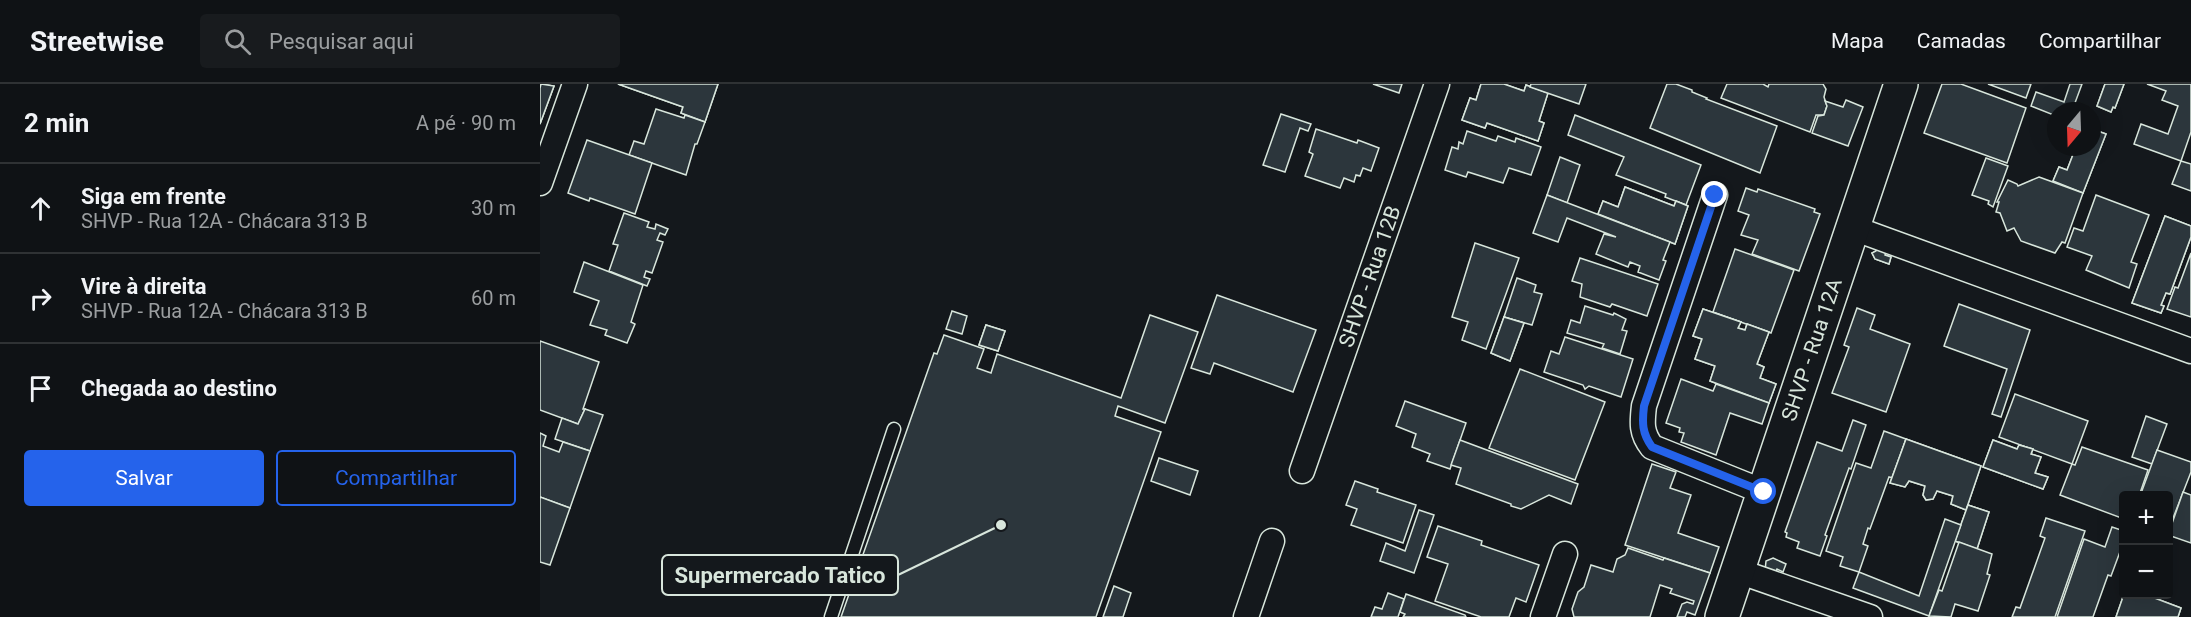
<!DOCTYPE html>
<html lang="pt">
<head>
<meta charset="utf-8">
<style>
  :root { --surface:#0f1215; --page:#181b1e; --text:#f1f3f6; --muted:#9b9ea0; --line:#2f3234; --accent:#2563eb }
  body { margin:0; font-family:Roboto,sans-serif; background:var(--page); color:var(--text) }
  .controls { position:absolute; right:18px; bottom:18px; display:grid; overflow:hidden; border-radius:6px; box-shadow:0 6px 24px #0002 }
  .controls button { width:54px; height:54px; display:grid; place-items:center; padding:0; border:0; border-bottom:2px solid var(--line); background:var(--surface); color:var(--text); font:30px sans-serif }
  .compass { position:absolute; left:1507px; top:18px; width:54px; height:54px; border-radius:50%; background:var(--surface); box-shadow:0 6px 24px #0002; rotate:199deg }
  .stop { position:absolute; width:18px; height:18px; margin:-14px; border:4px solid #2563eb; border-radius:50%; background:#fff }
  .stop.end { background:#2563eb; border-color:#fff; box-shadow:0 2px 6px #0008 }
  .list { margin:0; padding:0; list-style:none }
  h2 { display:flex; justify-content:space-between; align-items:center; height:78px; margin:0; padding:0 24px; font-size:26px }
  h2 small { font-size:20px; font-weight:400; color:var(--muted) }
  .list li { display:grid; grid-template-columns:39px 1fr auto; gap:18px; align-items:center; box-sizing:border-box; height:90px; padding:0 24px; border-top:2px solid var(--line) }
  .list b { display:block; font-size:22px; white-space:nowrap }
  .list p { margin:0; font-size:20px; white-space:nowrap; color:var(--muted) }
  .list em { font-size:20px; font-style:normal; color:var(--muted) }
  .actions { display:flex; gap:12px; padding:18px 24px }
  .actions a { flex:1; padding:14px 0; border:2px solid var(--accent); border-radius:6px; text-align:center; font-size:21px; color:var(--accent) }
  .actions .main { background:var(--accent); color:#fff }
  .icon { flex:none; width:33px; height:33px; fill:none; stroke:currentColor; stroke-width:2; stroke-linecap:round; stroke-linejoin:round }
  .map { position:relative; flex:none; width:1651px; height:533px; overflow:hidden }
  header { display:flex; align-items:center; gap:36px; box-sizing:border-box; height:84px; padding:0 30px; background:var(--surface); border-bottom:2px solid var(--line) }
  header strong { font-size:28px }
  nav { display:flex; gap:33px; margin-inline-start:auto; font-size:21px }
  .search { width:420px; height:54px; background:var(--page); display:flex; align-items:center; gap:15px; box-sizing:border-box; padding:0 21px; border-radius:6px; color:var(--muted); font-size:22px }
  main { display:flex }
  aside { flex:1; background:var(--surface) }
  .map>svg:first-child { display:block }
</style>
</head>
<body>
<header>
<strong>Streetwise</strong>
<div class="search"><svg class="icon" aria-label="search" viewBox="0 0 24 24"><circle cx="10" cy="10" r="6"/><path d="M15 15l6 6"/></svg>Pesquisar aqui</div>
<nav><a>Mapa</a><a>Camadas</a><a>Compartilhar</a></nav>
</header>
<main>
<aside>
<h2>2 min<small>A pé · 90 m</small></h2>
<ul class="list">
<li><svg class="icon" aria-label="ahead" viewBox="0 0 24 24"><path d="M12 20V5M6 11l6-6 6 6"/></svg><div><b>Siga em frente</b><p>SHVP - Rua 12A - Chácara 313 B</p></div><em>30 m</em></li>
<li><svg class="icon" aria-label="right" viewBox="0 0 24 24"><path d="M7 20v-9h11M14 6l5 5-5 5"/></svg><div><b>Vire à direita</b><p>SHVP - Rua 12A - Chácara 313 B</p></div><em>60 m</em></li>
<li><svg class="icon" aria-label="arrive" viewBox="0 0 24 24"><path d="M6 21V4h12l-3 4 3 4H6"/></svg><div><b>Chegada ao destino</b></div></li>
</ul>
<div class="actions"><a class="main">Salvar</a><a>Compartilhar</a></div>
</aside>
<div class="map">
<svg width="1651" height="533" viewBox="0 0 1651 533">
  <rect width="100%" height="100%" fill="#14181c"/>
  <!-- building -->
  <g fill="#2c363c" stroke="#d8e6dc" stroke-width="1.5">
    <path d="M1,0l13,2 -14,38v-36z"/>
    <path d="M1,0l13,2 -14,38v-36z"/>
    <path d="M78,0h100l-13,38 -24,-9 2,-6z"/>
    <path d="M78,0h100l-13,38 -24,-9 2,-6z"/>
    <path d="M833,0h29l-3,9z"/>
    <path d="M941,0h23l20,7 2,-6 22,8 -9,28 5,2 -6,18 -51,-18 -2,5 -23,-8 8,-22 6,2z"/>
    <path d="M941,0h23l20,7 2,-6 22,8 -9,28 5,2 -6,18 -51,-18 -2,5 -23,-8 8,-22 6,2z"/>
    <path d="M991,0h55l-7,20 -49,-17z"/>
    <path d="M1127,0h9l16,6v2l15,6 -1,1 71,27 -17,47 -110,-45z"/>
    <path d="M1187,0h36l5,3 1,-3h54l3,5 -2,8 3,9 -3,9h-8l-6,17 -89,-34z"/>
    <path d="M1402,0h19l65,24 -19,55 -83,-30z"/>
    <path d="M1448,0h43l-5,14z"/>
    <path d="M1530,0h12l-10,27h-16v5l-25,-10 5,-14 28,10z"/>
    <path d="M1565,0h19l-9,24 -2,-1 -2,5 -14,-6z"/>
    <path d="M1565,0h19l-9,24 -2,-1 -2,5 -14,-6z"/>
    <path d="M1607,0h44v48l-10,29 -47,-17 7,-20 27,10 10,-28 -16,-6 4,-9z"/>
    <path d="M1306,16l17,7 -15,39 -36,-13 6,-17 6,-1 3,-9 -2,-5 18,6z"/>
    <path d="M116,25l28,9 1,-3 20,7 -8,22h-2l-9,31 -57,-20 5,-14 10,3z"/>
    <path d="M741,30l30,10 -3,7 -8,-3 -15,44 -22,-7z"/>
    <path d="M1035,31l126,50 -15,40 -21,-8 1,-3 -50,-19 8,-18 -56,-22z"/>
    <path d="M776,45l41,14 1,-3 21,8 -8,23 -8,-3 -3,8 -4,-1 -2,7 -10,-4 -4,10 -35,-12 8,-22 -4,-2z"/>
    <path d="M1552,45l14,5 -23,59 -30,-12 6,-14 8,3 9,-23h16z"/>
    <path d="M1552,45l14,5 -23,59 -30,-12 6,-14 8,3 9,-23h16z"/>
    <path d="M927,47l29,10 2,-5 17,6 1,-4 25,9 -10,28 -22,-7 -6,15 -35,-11 -2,5 -21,-7 7,-23 6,2 1,-7 4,2z"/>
    <path d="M47,56l65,23 -17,51 -45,-16 -1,3 -21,-8z"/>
    <path d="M1020,73l20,8 -13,38 -20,-8z"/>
    <path d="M1446,74l22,8 -15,41 -5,-3 1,-3 -17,-6z"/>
    <path d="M1641,77l10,3v27l-19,-7z"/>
    <path d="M1499,93l44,16 -18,50 -3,-1 -7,11 -34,-12 -7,-13 -7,3 -7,-18 -4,-1 3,-10h-2l11,-22 9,4 1,2z"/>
    <path d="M1085,103l49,19 2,-5 12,5 -13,38 -77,-30 5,-13 15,6z"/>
    <path d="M1085,103l49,19 2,-5 12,5 -13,38 -77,-30 5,-13 15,6z"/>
    <path d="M1206,104l11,4 1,-3 57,20 -1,3 6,2 -21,57 -47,-17 6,-14 -17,-5 8,-20 -11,-4z"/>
    <path d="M1007,111l123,47 -7,18 3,1 -7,19 -21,-8 2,-6 -10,-4 -2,5 -32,-13 8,-20 12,3 -49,-19 -9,24 -25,-9z"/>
    <path d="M1556,111l53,20 -18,47 6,2 -8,24 -43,-18 6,-14 -25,-9 7,-19 9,3z"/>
    <path d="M84,129l25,9 -2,5 8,2 1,-5 12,5 -3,6 -5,-2 -3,7 6,2 -11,31 -6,-2 -2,6 6,2 -3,7 -38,-15 9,-26 -5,-1z"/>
    <path d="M1625,132l26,10v11l-21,57 -4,-1 -5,12 3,1 -3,7 -29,-10z"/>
    <path d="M1625,132l26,10v11l-21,57 -4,-1 -5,12 3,1 -3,7 -29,-10z"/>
    <path d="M935,159l44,15 -33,91 -24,-9 6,-18 -16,-5z"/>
    <path d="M1339,161l8,3 -2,7 6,2 -2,7 -14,-5 -3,-6 4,-2z"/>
    <path d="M1339,161l8,3 -2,7 6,2 -2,7 -14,-5 -3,-6 4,-2z"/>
    <path d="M1195,165l59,21 -23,63 -58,-21z"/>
    <path d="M1651,169v64l-24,-8 8,-22 3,1z"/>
    <path d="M1040,174l78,26 -11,32 -35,-12 -2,3 -30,-10 2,-13 -10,-3z"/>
    <path d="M44,178l59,23 -12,37 4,2 -8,19 -22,-8 2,-5 -17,-5 9,-24 -25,-9z"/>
    <path d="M977,194l19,7 -2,7 8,2 -10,31 -28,-8z"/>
    <path d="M677,211l99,35 -23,62 -79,-29 -4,11 -19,-6z"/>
    <path d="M1419,220l71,26 -29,87 -9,-3 15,-45 -63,-23z"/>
    <path d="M1045,222l28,9 1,-2 12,6 -4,11 5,1 -7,23 -18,-6 2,-4 -37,-11 4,-13 9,3z"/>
    <path d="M1317,224l18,7 -5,14 40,15 -24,68 -54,-19 17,-46 -5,-2z"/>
    <path d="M1163,225l38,13 -3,6 7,2 2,-6 22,8 -12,32 7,3 -4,11 16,6 -7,19 -59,-22 5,-15 -20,-7 7,-20 -9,-3z"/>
    <path d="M1163,225l38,13 -3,6 7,2 2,-6 22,8 -12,32 7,3 -4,11 16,6 -7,19 -59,-22 5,-15 -20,-7 7,-20 -9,-3z"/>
    <path d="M412,227l15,5 -5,18 -16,-5z"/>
    <path d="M610,231l48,17 -33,91 -47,-17 -3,10 46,16 -65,185h-255l93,-264 3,1 7,-19 40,14 -7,19 14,5 6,-19 124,44z"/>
    <path d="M964,233l20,6 -14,38 -19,-8z"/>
    <path d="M964,233l20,6 -14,38 -19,-8z"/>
    <path d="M446,241l19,6 -7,20 -19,-6z"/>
    <path d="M446,241l19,6 -7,20 -19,-6z"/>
    <path d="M1025,253l68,22 -12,38 -32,-11 -4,3 -2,-4 -39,-13 7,-21 8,3z"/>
    <path d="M0,257l59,21 -16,47h2l-7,15 -38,-14z"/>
    <path d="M980,285l85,33 -30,78 -86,-32z"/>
    <path d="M1141,295l32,12 3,-7 53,19 -7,21 -32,-11 -14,42 -35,-13 3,-9 -5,-1 1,-4 -14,-5z"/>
    <path d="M1475,310l73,27 -16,43 -73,-27z"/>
    <path d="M865,317l61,22 -16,46 -23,-8 3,-7 -18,-7 4,-13 -20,-8z"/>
    <path d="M45,325l18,6 -13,36 -35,-12 7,-21 16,6z"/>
    <path d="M1606,332l21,8 -15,40 -20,-7z"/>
    <path d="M1313,336l13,5 -15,44 -2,-1 -24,67 2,1 -7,20 -23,-8 2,-6 -13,-5 1,-4 -2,-1 32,-90 25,9z"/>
    <path d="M1344,347l22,8 -13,39 -4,-1 -19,52 -2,-1 -5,16 5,2 -9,26 -19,-6 3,-9 -17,-6 30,-88 15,5z"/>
    <path d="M0,349l6,3 -3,10 16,6 4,-10 27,9 -20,57 -30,-11z"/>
    <path d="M1366,355l75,27 -15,44 -15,-6 2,-8 -16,-5 -4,8 -7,1 -3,-5 2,-9 -16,-5 -4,6 -15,-4z"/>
    <path d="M1366,355l75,27 -15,44 -15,-6 2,-8 -16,-5 -4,8 -7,1 -3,-5 2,-9 -16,-5 -4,6 -15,-4z"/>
    <path d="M920,356l118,44 -7,20 -22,-9 -28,14 -10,-3v-2l-55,-20 5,-16 -10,-3z"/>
    <path d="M1453,356l24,9 2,-4 14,4 -2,5 10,3 -6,16 13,4 -5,12 -60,-22z"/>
    <path d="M1453,356l24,9 2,-4 14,4 -2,5 10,3 -6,16 13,4 -5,12 -60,-22z"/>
    <path d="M1542,363l66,23 -9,26h-15v23l-64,-24 12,-31 3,1z"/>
    <path d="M1617,366l34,12v10l-23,59v-35h-28z"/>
    <path d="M619,374l39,13 -8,24 -39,-14z"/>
    <path d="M1112,380l24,8 -6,16 21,7 -13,38 41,14 -9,26 -85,-28z"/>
    <path d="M815,397l23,8 -1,3 39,13 -13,38 -52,-18 6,-16 -11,-4z"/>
    <path d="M1643,408l8,3v48l-23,-8z"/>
    <path d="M0,413l30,11 -20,57 -10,-3z"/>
    <path d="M1428,421l21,7 -12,37 -22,-8z"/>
    <path d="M1428,421l21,7 -12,37 -22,-8z"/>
    <path d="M879,426l15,5 -20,58 -34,-12 6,-18 19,8z"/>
    <path d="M1506,434l39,13 -30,86h-43l4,-10 4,1 25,-70 -5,-2z"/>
    <path d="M1405,435l16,6 -32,91 -76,-28 6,-16 60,24z"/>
    <path d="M898,442l44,15 -1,4 58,20 -13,37 -10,-4 -7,19h-28l-46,-16 13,-37 -21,-7z"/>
    <path d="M1572,443l12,4v10l-13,35 -3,-1 -15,42h-36l27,-78 21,8z"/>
    <path d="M1419,458l33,12 -5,20 3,1 -12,36 -23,-7 -4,13 -22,-1 10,-26 3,1z"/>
    <path d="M1088,464l35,12 1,-2 46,15 -15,42 -8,-3 -2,5h-8l5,-13 5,-2 6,2 1,-3 -24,-8 2,-4 -12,-4 -10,32h-76l-2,-8 6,-17 6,-5 7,-22 22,7 4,-13 8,-4z"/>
    <path d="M1233,474l13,6 -3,8 -6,-3 -2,5 -10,-3 1,-10z"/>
    <path d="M574,502l17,7 -8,24h-20z"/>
    <path d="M848,509l16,6 -6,18h-27l4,-10 7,2z"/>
    <path d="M866,510l59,21 1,2h-63l2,-3 -5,-2z"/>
    <path d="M1584,510h20l37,14 -3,9h-62z"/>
    <path d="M1584,510h20l37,14 -3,9h-62z"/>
  </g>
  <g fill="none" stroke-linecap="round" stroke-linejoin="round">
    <!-- lane casing -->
    <g stroke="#d8e6dc" stroke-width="15">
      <path id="lane" d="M291,533l63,-188"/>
    </g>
    <!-- street casing -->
    <g stroke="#d8e6dc" stroke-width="27">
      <g id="street">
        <path d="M0,99l35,-99"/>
        <path d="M1175,111l-71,211c-2,17 -3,27 8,41l112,45"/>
        <path d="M1313,144l338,123"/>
        <path id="s1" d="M762,387l135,-387"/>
        <path d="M1198,487l132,46"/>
        <path d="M706,533l26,-76"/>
        <path d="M1003,533l22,-63"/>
      </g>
    </g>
    <!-- secondary casing -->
    <g stroke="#d8e6dc" stroke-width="36">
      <g id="secondary">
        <path id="s2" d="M1182,533l179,-533"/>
      </g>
    </g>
    <!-- lane -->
    <use href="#lane" stroke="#14181c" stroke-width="12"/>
    <!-- street -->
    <use href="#street" stroke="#14181c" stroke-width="24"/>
    <!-- secondary -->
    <use href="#secondary" stroke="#14181c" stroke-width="33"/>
  </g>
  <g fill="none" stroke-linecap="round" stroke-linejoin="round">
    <!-- route -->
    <path stroke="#2563eb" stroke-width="8" d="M1175,111l-71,211c-2,17 -2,27 8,41l112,45"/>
  </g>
  <g text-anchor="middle" stroke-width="4.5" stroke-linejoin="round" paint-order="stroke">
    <!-- street labels -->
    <g font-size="21" fill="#d8e6dc" stroke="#14181c">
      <text dy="7" stroke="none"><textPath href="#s1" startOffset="206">SHVP - Rua 12B</textPath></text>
      <text dy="7" stroke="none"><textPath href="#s2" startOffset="282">SHVP - Rua 12A</textPath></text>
    </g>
  </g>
  <!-- callouts -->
  <path fill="none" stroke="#d8e6dc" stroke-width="2" d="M461 441L358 491"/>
  <circle fill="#d8e6dc" stroke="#14181c" stroke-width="2" cx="461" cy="441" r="6"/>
  <rect fill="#14181c" stroke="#d8e6dc" stroke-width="2" x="122" y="471" width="236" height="40" rx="6"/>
  <g font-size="22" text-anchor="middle" font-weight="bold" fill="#d8e6dc">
    <text x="240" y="499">Supermercado Tatico</text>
  </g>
</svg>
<div class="controls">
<button>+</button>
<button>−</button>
</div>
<svg class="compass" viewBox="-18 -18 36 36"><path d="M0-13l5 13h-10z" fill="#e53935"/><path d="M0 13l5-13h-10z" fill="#9b9ea0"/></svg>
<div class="stop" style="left:1224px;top:408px"></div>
<div class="stop end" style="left:1175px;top:111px"></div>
</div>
</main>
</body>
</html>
